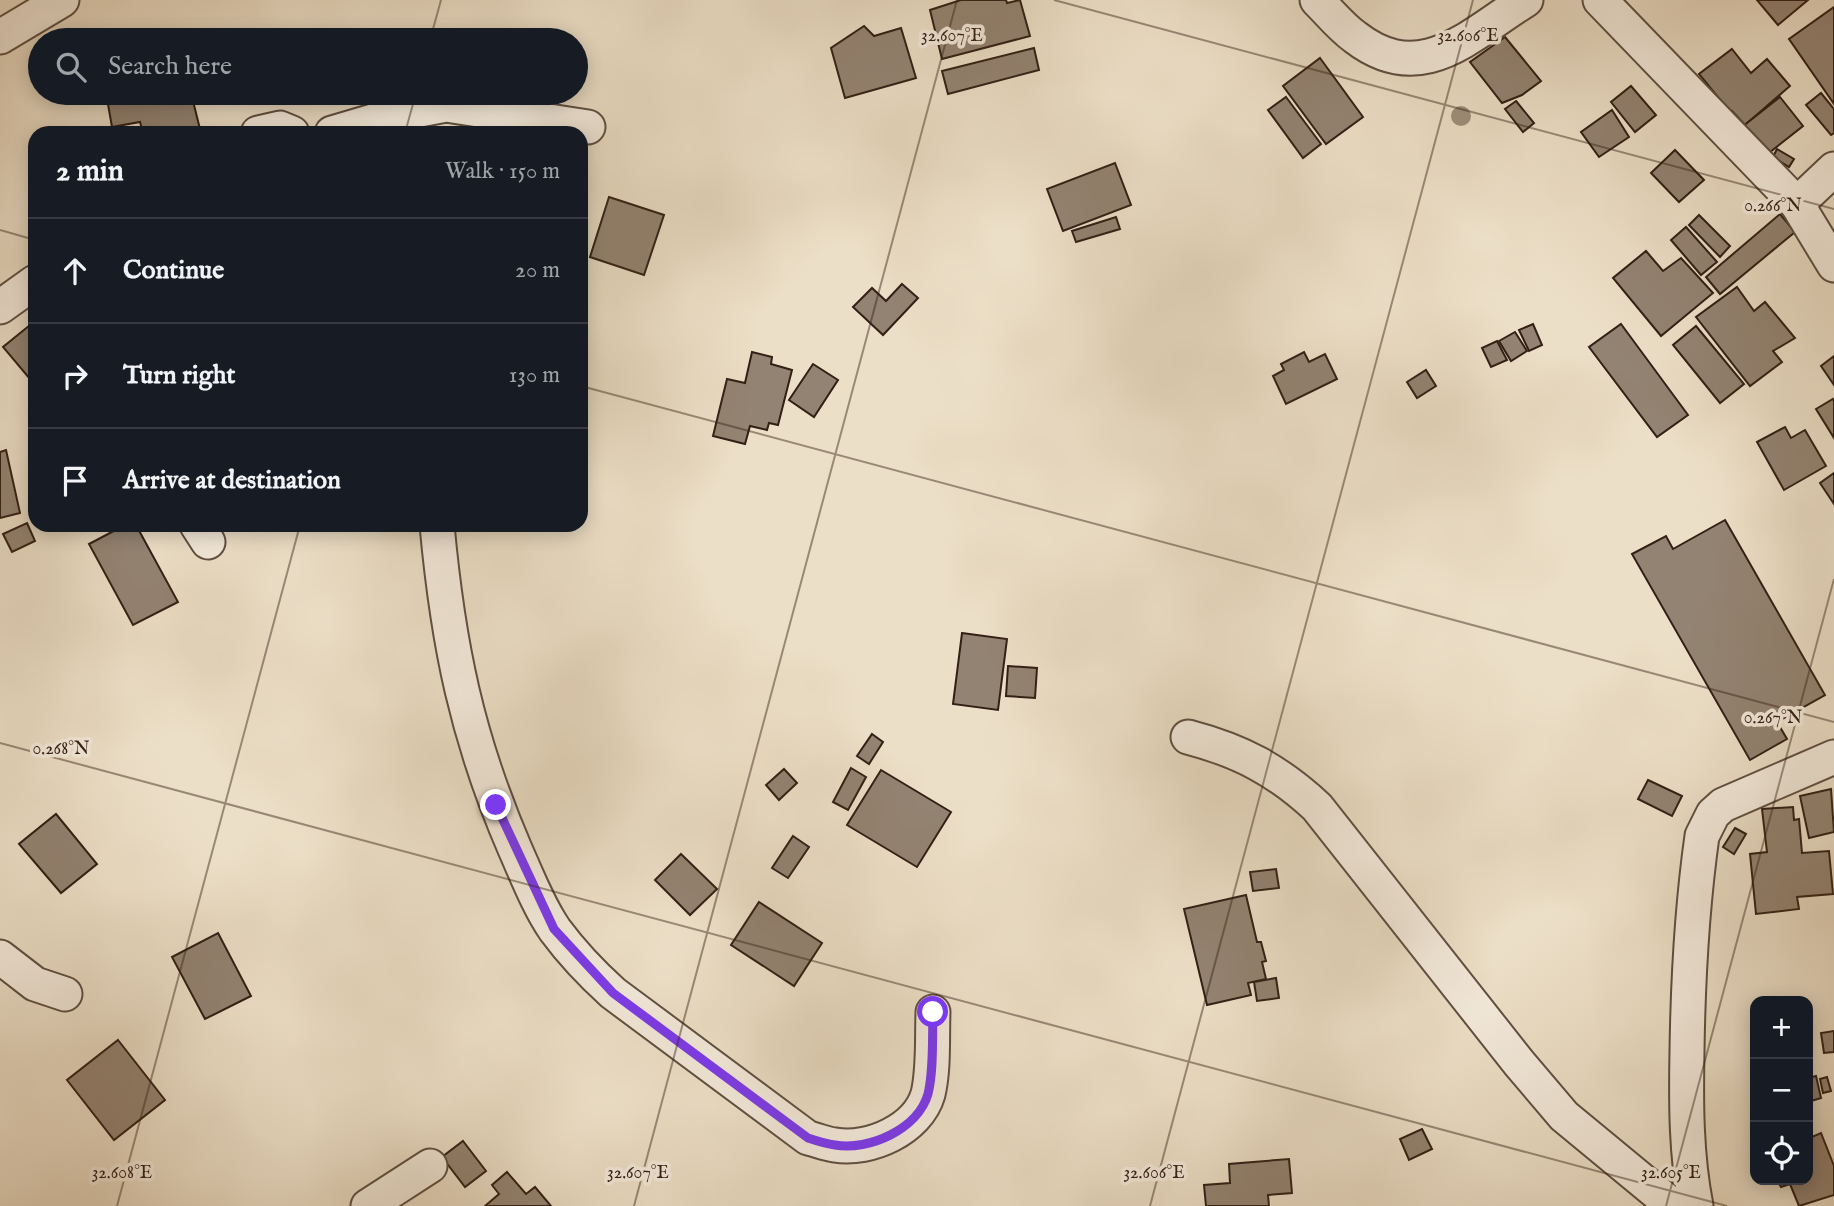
<!DOCTYPE html>
<html lang="en">
<head>
<meta charset="utf-8">
<style>
  :root { --surface:#171b24; --page:#20242c; --text:#f1f3f6; --muted:#9ea1a6; --line:#363941 }
  body { margin:0; font-family:"IM FELL English",serif; background:var(--page); color:var(--text) }
  .controls { position:absolute; right:21px; bottom:21px; display:grid; overflow:hidden; border-radius:14px; box-shadow:0 4px 18px #0003 }
  .controls button { width:63px; height:63px; display:grid; place-items:center; padding:0; border:0; border-bottom:2px solid var(--line); background:var(--surface); color:var(--text); font:35px sans-serif }
  .stop { position:absolute; width:21px; height:21px; margin:-16px; border:5px solid #7c3aed; border-radius:50%; background:#fff }
  .stop.end { background:#7c3aed; border-color:#fff; box-shadow:0 2px 7px #0008 }
  .list { margin:0; padding:0; list-style:none }
  h2 { display:flex; justify-content:space-between; align-items:center; height:91px; margin:0; padding:0 28px; font-size:30px }
  h2 small { font-size:23px; font-weight:400; color:var(--muted) }
  .list li { display:grid; grid-template-columns:46px 1fr auto; gap:21px; align-items:center; box-sizing:border-box; height:105px; padding:0 28px; border-top:2px solid var(--line) }
  .list b { display:block; font-size:26px; white-space:nowrap }
  .list em { font-size:23px; font-style:normal; color:var(--muted) }
  .icon { flex:none; width:38px; height:38px; fill:none; stroke:currentColor; stroke-width:2; stroke-linecap:round; stroke-linejoin:round }
  .map { position:relative; flex:none; width:1834px; height:1206px; overflow:hidden }
  .search { position:absolute; background:var(--surface); box-shadow:0 4px 18px #0003; left:28px; top:28px; width:560px; height:77px; display:flex; align-items:center; gap:18px; box-sizing:border-box; padding:0 24px; border-radius:38px; color:var(--muted); font-size:26px }
  .panel { position:absolute; background:var(--surface); box-shadow:0 4px 18px #0003; left:28px; top:126px; width:560px; height:406px; border-radius:21px }
  .map>svg:first-child { display:block }
</style>
</head>
<body>
<div class="map">
<svg width="1834" height="1206" viewBox="0 0 1834 1206">
  <rect width="100%" height="100%" fill="#ecdfc7"/>
  <filter id="stains"><feTurbulence type="fractalNoise" baseFrequency=".00286" numOctaves="4"/><feColorMatrix values="0 0 0 0 .2 0 0 0 0 .09 0 0 0 0 .02 0 0 0 .5 -.17"/></filter>
  <radialGradient id="worn" r=".72"><stop offset=".6" stop-color="#630" stop-opacity="0"/><stop offset="1" stop-color="#630" stop-opacity=".3"/></radialGradient>
  <!-- building -->
  <g fill="#938372" stroke="#321f15" stroke-width="2">
    <path d="M961,0h45l1,3 13,-3 10,36 -88,23 -12,-49z"/>
    <path d="M1757,0h51l-30,25z"/>
    <path d="M1834,7v97l-45,-65z"/>
    <path d="M864,26l10,10 27,-8 15,50 -71,20 -14,-50z"/>
    <path d="M1505,37l36,44 -19,14 -20,8 -32,-41z"/>
    <path d="M1034,48l5,22 -91,24 -6,-23z"/>
    <path d="M1732,49l19,24 16,-14 23,27 -45,39 -13,-14 -2,1 -31,-38z"/>
    <path d="M1320,58l43,59 -37,27 -43,-58z"/>
    <path d="M1631,86l25,29 -21,17 -24,-30z"/>
    <path d="M106,93h85l10,40h-58l-3,-11 -28,5z"/>
    <path d="M1821,93l13,16v24l-3,2 -25,-30z"/>
    <path d="M1286,97l35,47 -18,14 -35,-48z"/>
    <path d="M1780,97l23,29 -38,30 -23,-29z"/>
    <path d="M1516,101l18,22 -11,9 -18,-23z"/>
    <path d="M1612,110l17,27 -30,20 -18,-25z"/>
    <path d="M1777,149l17,10 -5,8 -16,-10z"/>
    <path d="M1675,150l29,30 -25,22 -28,-29z"/>
    <path d="M1115,163l16,42 -68,26 -16,-42z"/>
    <path d="M609,197l55,18 -20,60 -54,-18z"/>
    <path d="M1780,214l15,18 -75,62 -14,-17z"/>
    <path d="M1699,215l31,31 -10,11 -31,-32z"/>
    <path d="M1116,217l4,12 -44,13 -4,-11z"/>
    <path d="M1686,227l31,35 -16,13 -30,-35z"/>
    <path d="M1646,251l17,20 18,-13 32,35 -52,43 -48,-58z"/>
    <path d="M902,284l16,14 -35,37 -30,-28 19,-19 14,13z"/>
    <path d="M1737,287l17,24 11,-9 30,36 -22,13 9,11 -32,24 -54,-69z"/>
    <path d="M35,321v64l-32,-38z"/>
    <path d="M1533,324l9,21 -13,6 -10,-21z"/>
    <path d="M1621,324l67,91 -31,22 -68,-90z"/>
    <path d="M1696,326l48,58 -24,19 -47,-58z"/>
    <path d="M1515,332l12,19 -16,10 -12,-20z"/>
    <path d="M1497,341l10,19 -16,7 -9,-19z"/>
    <path d="M752,352l20,5 -1,7 21,6 -14,55 -9,-2 -2,7 -17,-4 -5,18 -32,-8 14,-57 18,4z"/>
    <path d="M1304,352l5,10 16,-8 12,25 -51,25 -13,-28 11,-6 -3,-6z"/>
    <path d="M1834,356v29l-13,-19z"/>
    <path d="M813,364l25,16 -24,37 -25,-17z"/>
    <path d="M1426,370l10,16 -19,12 -10,-16z"/>
    <path d="M1833,399l1,2v37l-18,-29z"/>
    <path d="M1785,427l6,11 14,-8 21,36 -42,24 -27,-48z"/>
    <path d="M6,450l14,63 -20,5v-66z"/>
    <path d="M1834,473v31l-14,-21z"/>
    <path d="M1725,520l100,175 -48,27 10,17 -37,21 -118,-206 34,-18 7,13z"/>
    <path d="M27,523l8,18 -23,11 -9,-18z"/>
    <path d="M125,525h11l42,77 -45,23 -44,-81z"/>
    <path d="M962,633l45,6 -9,71 -45,-6z"/>
    <path d="M1008,666l29,2 -2,30 -29,-2z"/>
    <path d="M872,734l11,8 -14,22 -12,-8z"/>
    <path d="M851,768l15,9 -18,33 -15,-8z"/>
    <path d="M784,769l13,14 -18,17 -13,-15z"/>
    <path d="M881,770l70,42 -34,55 -70,-42z"/>
    <path d="M1648,780l34,16 -10,20 -34,-17z"/>
    <path d="M1831,789l3,43 -25,6 -9,-42z"/>
    <path d="M1793,807l1,13 5,-1 3,34 27,-2 4,43 -36,3 2,12 -43,5 -6,-60 17,-2 -5,-43z"/>
    <path d="M56,814l41,50 -36,29 -42,-49z"/>
    <path d="M1735,828l11,6 -12,20 -11,-7z"/>
    <path d="M793,836l16,11 -21,31 -16,-10z"/>
    <path d="M681,854l36,35 -27,26 -35,-35z"/>
    <path d="M1276,869l3,19 -26,3 -3,-19z"/>
    <path d="M1246,895l11,47h4l5,19 -4,1 4,17 -18,4 3,12 -44,10 -23,-96z"/>
    <path d="M759,902l63,41 -28,43 -63,-41z"/>
    <path d="M218,933l33,63 -46,23 -33,-62z"/>
    <path d="M1276,978l3,20 -22,3 -3,-19z"/>
    <path d="M1834,1031v21l-10,1 -3,-20z"/>
    <path d="M118,1040l47,60 -51,40 -47,-60z"/>
    <path d="M1816,1076l5,22 -13,4v-24z"/>
    <path d="M1827,1077l4,14 -8,2 -3,-14z"/>
    <path d="M1808,1127l4,10 9,-4 13,33v29l-35,11 -9,-22 -9,3 -4,-7h31z"/>
    <path d="M1422,1129l10,20 -23,11 -9,-21z"/>
    <path d="M463,1141l23,30 -21,16 -23,-30z"/>
    <path d="M1289,1159l3,34 -24,2 1,11h-63l-2,-21 26,-2 -1,-19z"/>
    <path d="M507,1172l19,22 9,-7 16,19h-66l14,-12 -7,-9z"/>
  </g>
  <g fill="none" stroke-linecap="round" stroke-linejoin="round">
    <!-- minor casing -->
    <g stroke="#604f42" stroke-width="37">
      <g id="minor">
        <path d="M1317,0c12,12 24,27 38,37 66,51 113,-1 171,-37"/>
        <path d="M1600,0l197,204"/>
        <path d="M0,37l62,-37"/>
        <path d="M258,133l22,-5 12,5"/>
        <path d="M332,133l61,-18 53,-10 142,22"/>
        <path d="M1834,169l-37,35 37,61"/>
        <path d="M0,307l35,-25"/>
        <path d="M197,525l11,17"/>
        <path d="M437,525c11,120 30,213 78,324 12,27 24,58 40,81 17,23 37,44 58,63l195,145c9,2 18,6 27,7 35,6 83,-16 93,-51 6,-25 4,-56 5,-82"/>
        <path d="M1188,737c53,14 89,33 129,70l202,256 45,53 109,90"/>
        <path d="M0,957l35,27 30,10"/>
        <path d="M368,1206l62,-40"/>
        <path d="M1696,1206c-10,-51 -10,-103 -9,-155 1,-72 5,-144 15,-215l11,-22 10,-9 111,-48"/>
      </g>
    </g>
    <!-- minor -->
    <use href="#minor" stroke="#f3eadb" stroke-width="33"/>
  </g>
  <!-- trees -->
  <circle fill="#9f907d" cx="1461" cy="116" r="10"/>
  <g fill="none" stroke-linecap="round" stroke-linejoin="round">
    <!-- route -->
    <path stroke="#7c3aed" stroke-width="9" d="M496,805l58,124 59,64 195,145c9,3 18,6 27,7 34,6 83,-16 93,-51 6,-25 4,-56 5,-82"/>
  </g>
  <!-- ticks -->
  <path fill="none" stroke="#321f15" stroke-width="2" stroke-opacity="0.45" d="M1054,0l780,209M430,40l11,-40M405,133l11,-40M0,230l35,10M581,386l1253,336M0,743l1727,463M117,1206l183,-681M634,1206l323,-1206M1150,1206l323,-1206M1666,1206l168,-627"/>
  <g font-size="18" text-anchor="middle" fill="#321f15" stroke="#f3eadb" stroke-width="7" stroke-linejoin="round" paint-order="stroke">
    <text x="952" y="41">32.607°E</text>
    <text x="1468" y="41">32.606°E</text>
    <text x="1773" y="211">0.266°N</text>
    <text x="1773" y="723">0.267°N</text>
    <text x="61" y="754">0.268°N</text>
    <text x="122" y="1178">32.608°E</text>
    <text x="638" y="1178">32.607°E</text>
    <text x="1154" y="1178">32.606°E</text>
    <text x="1671" y="1178">32.605°E</text>
  </g>
  <rect width="100%" height="100%" filter="url(#stains)"/>
  <rect width="100%" height="100%" fill="url(#worn)"/>
</svg>
<div class="controls">
<button>+</button>
<button>−</button>
<button><svg class="icon" aria-label="locate" viewBox="0 0 24 24"><circle cx="12" cy="12" r="6"/><path d="M12 2v4M12 18v4M2 12h4M18 12h4"/></svg></button>
</div>
<div class="stop" style="left:933px;top:1012px"></div>
<div class="stop end" style="left:496px;top:805px"></div>
<div class="search"><svg class="icon" aria-label="search" viewBox="0 0 24 24"><circle cx="10" cy="10" r="6"/><path d="M15 15l6 6"/></svg>Search here</div>
<section class="panel">
<h2>2 min<small>Walk · 150 m</small></h2>
<ul class="list">
<li><svg class="icon" aria-label="ahead" viewBox="0 0 24 24"><path d="M12 20V5M6 11l6-6 6 6"/></svg><div><b>Continue</b></div><em>20 m</em></li>
<li><svg class="icon" aria-label="right" viewBox="0 0 24 24"><path d="M7 20v-9h11M14 6l5 5-5 5"/></svg><div><b>Turn right</b></div><em>130 m</em></li>
<li><svg class="icon" aria-label="arrive" viewBox="0 0 24 24"><path d="M6 21V4h12l-3 4 3 4H6"/></svg><div><b>Arrive at destination</b></div></li>
</ul>
</section>
</div>
</body>
</html>
